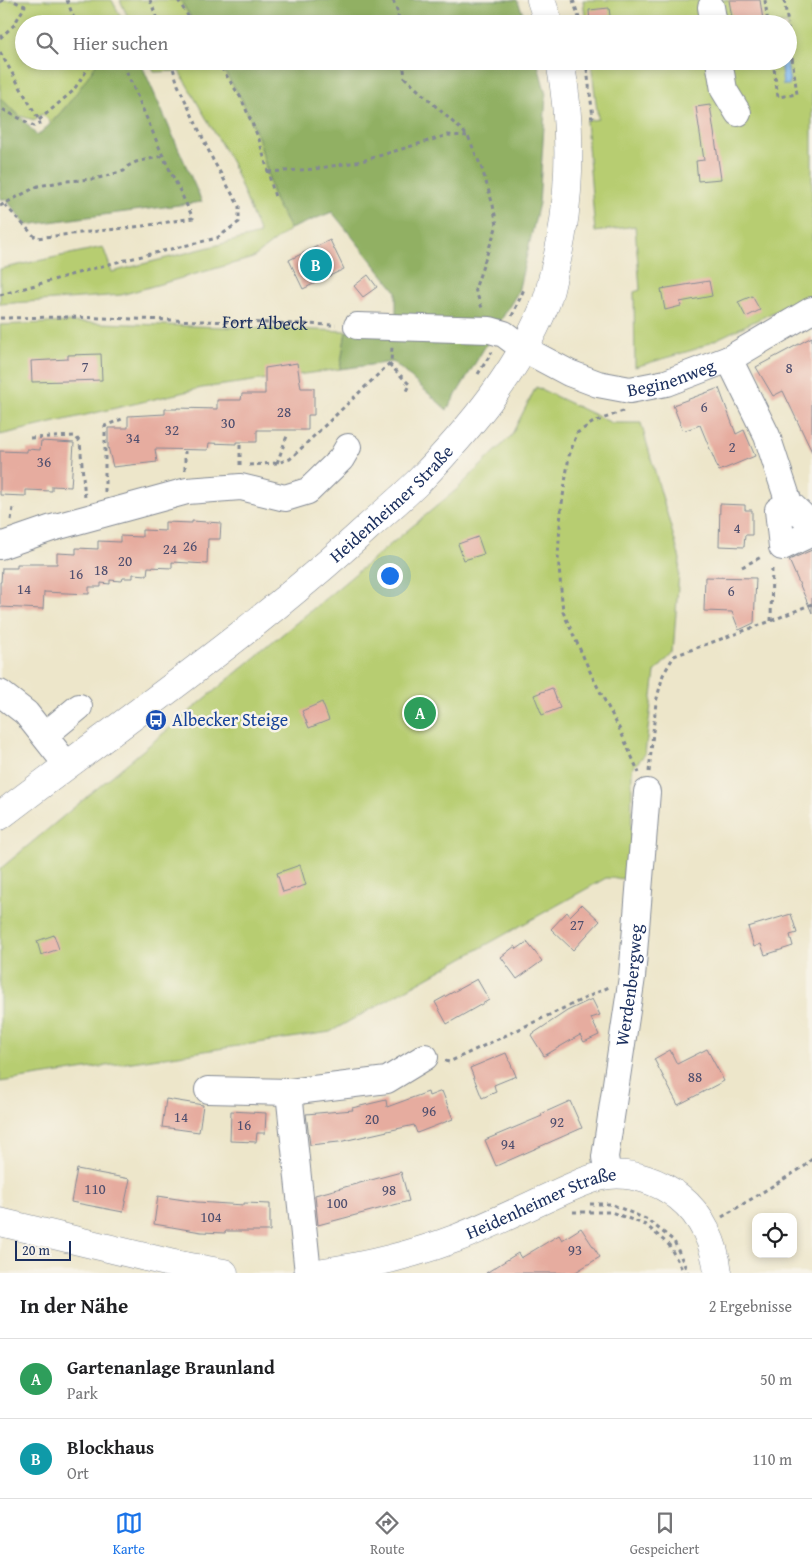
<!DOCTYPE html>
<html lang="de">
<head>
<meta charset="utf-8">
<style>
  :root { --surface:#fff; --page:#f2f2f2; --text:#202124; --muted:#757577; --line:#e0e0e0; --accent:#1a73e8 }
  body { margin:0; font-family:"Gentium Book Plus",serif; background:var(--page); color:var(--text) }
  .controls { position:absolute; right:15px; bottom:15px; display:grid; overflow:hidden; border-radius:10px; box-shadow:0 2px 8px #0003 }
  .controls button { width:45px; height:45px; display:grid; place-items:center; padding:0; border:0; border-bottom:1px solid var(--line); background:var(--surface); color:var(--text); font:25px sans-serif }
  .scale { position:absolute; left:15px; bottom:12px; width:56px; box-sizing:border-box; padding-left:5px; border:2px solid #1b2f5e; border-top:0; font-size:14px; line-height:18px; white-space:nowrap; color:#1b2f5e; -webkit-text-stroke:4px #f7f3e8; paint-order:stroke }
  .you { position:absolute; left:389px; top:575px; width:18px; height:18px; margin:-12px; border:4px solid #fff; border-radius:50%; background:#1a73e8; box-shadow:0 0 0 8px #1a73e833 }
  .badge { display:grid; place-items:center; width:32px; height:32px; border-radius:50%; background:var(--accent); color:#fff; font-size:16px; font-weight:700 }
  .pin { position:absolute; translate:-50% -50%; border:2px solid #fff; box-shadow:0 1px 5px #0006 }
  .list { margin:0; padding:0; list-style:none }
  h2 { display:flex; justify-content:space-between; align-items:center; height:65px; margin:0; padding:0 20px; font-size:21px }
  h2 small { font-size:16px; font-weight:400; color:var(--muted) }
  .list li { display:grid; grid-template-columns:32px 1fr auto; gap:15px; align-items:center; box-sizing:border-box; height:80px; padding:0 20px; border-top:1px solid var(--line) }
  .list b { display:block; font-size:19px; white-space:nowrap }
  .list p { margin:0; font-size:16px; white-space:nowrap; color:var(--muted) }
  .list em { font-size:16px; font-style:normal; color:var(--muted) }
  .icon { flex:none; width:28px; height:28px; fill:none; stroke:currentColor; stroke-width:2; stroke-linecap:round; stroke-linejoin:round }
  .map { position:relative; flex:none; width:812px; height:1273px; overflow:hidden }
  .search { position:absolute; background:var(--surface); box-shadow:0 2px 8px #0003; left:15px; right:15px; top:15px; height:55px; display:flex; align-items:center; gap:12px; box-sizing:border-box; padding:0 18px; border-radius:28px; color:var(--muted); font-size:19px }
  .sheet { height:225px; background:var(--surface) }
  nav { display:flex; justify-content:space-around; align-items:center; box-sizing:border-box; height:70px; border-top:1px solid var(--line); background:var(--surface); font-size:14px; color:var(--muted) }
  nav a { display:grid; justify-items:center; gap:2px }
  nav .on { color:var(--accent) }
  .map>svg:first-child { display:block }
</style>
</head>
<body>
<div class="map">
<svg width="812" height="1273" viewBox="0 0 812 1273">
  <rect width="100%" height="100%" fill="#f7f3e8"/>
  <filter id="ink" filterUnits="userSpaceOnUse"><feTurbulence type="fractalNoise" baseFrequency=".02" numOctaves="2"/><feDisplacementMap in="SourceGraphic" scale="10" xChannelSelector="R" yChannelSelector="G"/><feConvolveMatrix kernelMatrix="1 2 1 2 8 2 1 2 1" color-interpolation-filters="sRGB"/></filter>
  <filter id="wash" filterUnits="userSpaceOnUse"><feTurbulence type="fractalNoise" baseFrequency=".0096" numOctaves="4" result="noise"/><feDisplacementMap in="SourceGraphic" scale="20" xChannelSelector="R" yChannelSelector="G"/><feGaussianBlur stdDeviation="1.12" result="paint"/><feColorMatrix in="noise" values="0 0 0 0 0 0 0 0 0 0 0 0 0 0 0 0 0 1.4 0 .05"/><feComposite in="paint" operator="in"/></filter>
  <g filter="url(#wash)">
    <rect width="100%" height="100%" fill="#ede6ca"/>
    <!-- green -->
    <g fill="#b7cd71" stroke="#697e68">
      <path d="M0,0h112l11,22 -2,2h-97v37h74l-21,33 -26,29 -9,-9 -8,6 -14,-4 -20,-18z"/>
      <path d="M120,0h60l15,24h-64z"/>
      <path d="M583,0h229v294l-116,55 -61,18 -1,-75 6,-2 -5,-64 -40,6 -9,-111 12,-2 -7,-58h197v-37h-202z"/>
      <path d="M149,61h69l23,37 18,41 15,60 16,30 -37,29 -132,37 -121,9v-35l103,-22 9,25 148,-38 -28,-71 -53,-92 -25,1z"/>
      <path d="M70,322l276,9 -6,38 -138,19 -202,47v-110z"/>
      <path d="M536,387l76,36h29l39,136 -7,94 -18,19 -10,82 -13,15 -1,110 -25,-1 -276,154 -330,50v-213l456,-379 55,-54z"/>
    </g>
    <!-- forest -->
    <g fill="#91b063" stroke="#567060">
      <path d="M180,0h337l11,24h-333z"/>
      <path d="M98,61h42l62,141 -176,23 -20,-26h-6v-101l20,18 17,20c25,-21 43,-47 61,-75z"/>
      <path d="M218,61h319l9,34 -7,108 -21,89 -71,118 -54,-48 -53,7 6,-38 50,1v-41l-64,-79 -42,17 -16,-30 -15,-60 -18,-41z"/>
    </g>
    <!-- water -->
    <path fill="#7bb6ed" stroke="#4b72a6" d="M780,61h7l3,24h-7z"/>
    <g id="blocks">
      <!-- building -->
      <g fill="#e6ac9f">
        <path d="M729,0h31l3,20 -13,2 1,2h-18z"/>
        <path d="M609,8l2,16h-21l-1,-14z"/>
        <path d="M710,105l11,74 -23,2 -2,-20 8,-1 -8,-53z"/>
        <path d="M330,240l14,29 -41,20 -14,-29z"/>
        <path d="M368,275l9,12 -14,10 -9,-11z"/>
        <path d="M709,281l3,15 -32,6 1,4 -16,4 -4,-21z"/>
        <path d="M752,296l8,14 -14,7 -8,-15z"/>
        <path d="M812,337v115l-29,-61 -10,5 -17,-29z"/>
        <path d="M101,354l1,26 -70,2 -1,-21 37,-2v-4z"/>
        <path d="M297,363l4,25h13v27h-6v15h-51v12h-21v2l-27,-1 -1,7 -53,-1 2,13 -44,5 -5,-20v-19h20v-12l37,-2v-5h12v-1l40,1v-9h24l1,-6h23v-26z"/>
        <path d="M719,388l17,46 8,-4 11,26 -36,15 -19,-46 -17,6 -10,-26z"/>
        <path d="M41,441l33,2 -3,44 -19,-1v5l-26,-1v6l-26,-1v-44l27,1v-3l13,1z"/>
        <path d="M720,504l25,1v5h7v25h-7l-1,12 -25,-1z"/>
        <path d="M192,521l29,2 -1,16h-12l-1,25 -35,-2v6l-24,-1 -1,8 -14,-1v4h-10l-1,3 -12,-1v4l-9,-1v4h-12v7l-45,-2 -1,17 -43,-2v-25h1l1,-14h15v-4h40v-11l19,1v-6l22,1v-8l22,1v-6l22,1v-7l23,1v-9l27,1z"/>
        <path d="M478,537l6,17 -20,6 -6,-16z"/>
        <path d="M812,550v63l-23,-53z"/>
        <path d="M705,577l51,1 -2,45 -15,7 -7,-18 -28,-1z"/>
        <path d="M552,688l8,20 -18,7 -8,-20z"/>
        <path d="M322,702l7,18 -20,8 -7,-17z"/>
        <path d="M300,865l6,20 -23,7 -6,-19z"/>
        <path d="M582,904l18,17 -27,29 -22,-21 16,-17 3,4z"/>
        <path d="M791,914l6,19 -7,2 3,11 -28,9 -4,-11 -7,3 -6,-20z"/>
        <path d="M54,935l5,14 -18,6 -4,-14z"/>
        <path d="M527,942l15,19 -25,18 -16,-22 14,-11 2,3z"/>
        <path d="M477,979l12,21 -42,24 -12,-22z"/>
        <path d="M592,999l8,16 -9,3 8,17 -15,7 -4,-7 -36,21 -13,-21 36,-24z"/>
        <path d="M707,1049l17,32 -46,24 -24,-46 16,-9 7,14z"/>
        <path d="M506,1053l10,23 -22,9 2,7 -14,6 -12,-30z"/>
        <path d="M442,1091l11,28 -36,14 -3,-8 -75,17 -29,3 -4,-31 47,-4 -1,-2 34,-8 1,7 41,-15 1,4z"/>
        <path d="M166,1099l37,6 -4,27 -37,-5z"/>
        <path d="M570,1101l12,27 -86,38 -11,-26 57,-24 -1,-2z"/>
        <path d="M231,1111l35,2 -1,20h-8l-1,9 -26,-1z"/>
        <path d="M77,1169l53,10 -7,33 -52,-10z"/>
        <path d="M401,1172l8,29 -91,24 -3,-30z"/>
        <path d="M158,1196l39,6 47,3v-2l26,1v27h-44l-1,2 -24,-1 -47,-8z"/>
        <path d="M581,1228l19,29 -26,16h-88l32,-20 3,5 38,-23 3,5z"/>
      </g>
    </g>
  </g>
  <g filter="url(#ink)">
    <use href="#blocks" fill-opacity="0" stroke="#848a94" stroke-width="1"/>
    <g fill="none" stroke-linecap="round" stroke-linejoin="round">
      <!-- minor casing -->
      <g stroke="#848a94" stroke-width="28">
        <g id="minor">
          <path d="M711,7l3,17"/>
          <path d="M719,61l5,29 14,23"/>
          <path id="s2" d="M357,326l133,4 14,4 20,15 45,24 29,11 32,6 36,-7 63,-24 83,-49"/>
          <path d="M729,359l38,77 22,67 23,22"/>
          <path d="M789,503l-11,7 4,37 30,-14"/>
          <path d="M0,546l52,-18 135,-37 54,-4 44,11 23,-7 33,-32 7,-12"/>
          <path d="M0,693l26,20 41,52"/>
          <path d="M45,735l34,-28"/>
          <path d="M208,1090l81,2 98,-12 38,-23"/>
          <path d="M289,1092l19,181"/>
          <path id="s3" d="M608,1175l-3,-18 27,-180 15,-185"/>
        </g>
      </g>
      <!-- major casing -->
      <g stroke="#848a94" stroke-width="29">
        <g id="major">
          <path d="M541,0l8,24"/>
          <path id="s4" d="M0,816c124,-95 253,-183 368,-289 17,-15 36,-31 52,-47 50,-52 98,-109 125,-175 4,-9 6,-20 8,-29 18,-67 20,-147 7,-215"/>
          <path d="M0,1222l174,42 50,9"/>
          <path id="s5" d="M317,1273c49,-7 95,-18 140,-35 35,-14 68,-30 101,-45 16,-7 33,-16 50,-18 25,-3 52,7 71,22 23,18 36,47 39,76"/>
        </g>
      </g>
      <!-- path -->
      <g stroke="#848a94" stroke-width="3" stroke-dasharray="4 4" stroke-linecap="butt">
        <path d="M67,0l9,24"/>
        <path d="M150,0l9,24"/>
        <path d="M178,0l15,24"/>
        <path d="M393,0l5,13 1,11"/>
        <path d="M573,0l8,24"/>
        <path d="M765,0l3,24"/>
        <path d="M784,0l4,24"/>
        <path d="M0,2l4,-2"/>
        <path d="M0,38l14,-13 11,-19 -14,-6"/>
        <path d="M0,52l39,68 1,4 -6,2 -34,-18"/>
        <path d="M217,61l24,37 18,41 16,58"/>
        <path d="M403,61l2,17 63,58 14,33 11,36 4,20 -22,64 7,19"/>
        <path d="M586,61l7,56h-3"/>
        <path d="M773,61l5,36 19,-3 -9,-66"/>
        <path d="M39,120l34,-29 18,-27 -1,-3"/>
        <path d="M268,172l46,-3 48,-8 86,-26 19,1"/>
        <path d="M5,205l31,33 107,-12 50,-8 -30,-62 -41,-95"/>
        <path d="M0,206l38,-20 28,-5 29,-2 29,-8 4,-5 8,-4 27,-6"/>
        <path d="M0,295l113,-32 104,-25 22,-16v-16l-26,-46 -35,-75 -7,-24"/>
        <path d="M512,316l13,-29"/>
        <path id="s1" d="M0,318l69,-1 267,8"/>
        <path d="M389,364l21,21 -3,6"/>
        <path d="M478,374l14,-22"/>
        <path d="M623,411l-31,12 -15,10 -8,23 -8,54 -3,46 5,56 30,66 27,52 19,43"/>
        <path d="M30,438l45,-2 5,6 5,56"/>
        <path d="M240,445v21"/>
        <path d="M277,463l10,-27"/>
        <path d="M249,465l28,-2 13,-4 101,-97 1,-15"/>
        <path d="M185,470v-19"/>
        <path d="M105,492v-66l17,-7"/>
        <path d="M11,520l2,-12"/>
        <path d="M742,567l21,-11"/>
        <path d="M771,621l1,-54"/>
        <path d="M649,772l7,-70 7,-27 11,-19 97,-35 41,-17"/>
        <path d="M445,1061l4,1 160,-75"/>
        <path d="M590,1204h21l37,16 26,21 14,32"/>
        <path d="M573,1212h38l35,13 23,20 15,28"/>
        <path d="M722,1217l83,-51 7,-7"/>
      </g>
      <!-- minor -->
      <use href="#minor" stroke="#fff" stroke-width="26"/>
      <!-- major -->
      <use href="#major" stroke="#fff" stroke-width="28"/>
    </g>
  </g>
  <!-- icons -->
  <defs>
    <g id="bus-disc" transform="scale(1.125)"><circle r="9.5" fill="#1a4fb4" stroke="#f7f3e8"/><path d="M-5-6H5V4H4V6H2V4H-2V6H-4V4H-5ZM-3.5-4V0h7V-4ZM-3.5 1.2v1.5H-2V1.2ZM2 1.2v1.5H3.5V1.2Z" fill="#fff"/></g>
  </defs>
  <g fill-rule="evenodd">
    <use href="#bus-disc" x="156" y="720"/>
  </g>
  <g text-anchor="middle" stroke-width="5" stroke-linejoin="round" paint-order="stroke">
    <!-- number labels -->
    <g font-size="15" fill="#4e4e6e">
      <text x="85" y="372">7</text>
      <text x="789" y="373">8</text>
      <text x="704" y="412">6</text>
      <text x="284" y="417">28</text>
      <text x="228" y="428">30</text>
      <text x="172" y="435">32</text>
      <text x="133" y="443">34</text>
      <text x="732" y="452">2</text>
      <text x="44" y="467">36</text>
      <text x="737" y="533">4</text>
      <text x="190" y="551">26</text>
      <text x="170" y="554">24</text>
      <text x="125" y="566">20</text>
      <text x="101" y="575">18</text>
      <text x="76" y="579">16</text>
      <text x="24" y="594">14</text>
      <text x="731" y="596">6</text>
      <text x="577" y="930">27</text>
      <text x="695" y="1082">88</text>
      <text x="429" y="1116">96</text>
      <text x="181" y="1122">14</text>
      <text x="372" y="1124">20</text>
      <text x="557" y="1127">92</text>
      <text x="244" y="1130">16</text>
      <text x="508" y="1149">94</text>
      <text x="95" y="1194">110</text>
      <text x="389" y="1195">98</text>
      <text x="337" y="1208">100</text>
      <text x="211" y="1222">104</text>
      <text x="575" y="1255">93</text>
    </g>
    <!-- street labels -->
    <g font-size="18" fill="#1b2f5e" stroke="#f7f3e8">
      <text dy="6" stroke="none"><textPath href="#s1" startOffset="265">Fort Albeck</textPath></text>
      <text dy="6" stroke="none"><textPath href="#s2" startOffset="330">Beginenweg</textPath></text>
      <text dy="6" stroke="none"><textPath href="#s4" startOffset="501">Heidenheimer Straße</textPath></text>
      <text dy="6" stroke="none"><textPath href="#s3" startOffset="192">Werdenbergweg</textPath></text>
      <text dy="6" stroke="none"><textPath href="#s5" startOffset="236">Heidenheimer Straße</textPath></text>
    </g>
    <!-- transit labels -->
    <g font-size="18" fill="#164399" stroke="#f7f3e8" text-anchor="start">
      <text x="172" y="726">Albecker Steige</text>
    </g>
  </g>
</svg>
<div class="controls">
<button><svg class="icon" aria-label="locate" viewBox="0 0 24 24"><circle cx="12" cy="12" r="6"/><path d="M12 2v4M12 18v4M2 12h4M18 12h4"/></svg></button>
</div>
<div class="scale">20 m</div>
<div class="you"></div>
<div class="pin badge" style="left:420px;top:713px;background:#2e9e5b">A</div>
<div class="pin badge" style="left:316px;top:265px;background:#0f9aa8">B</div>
<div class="search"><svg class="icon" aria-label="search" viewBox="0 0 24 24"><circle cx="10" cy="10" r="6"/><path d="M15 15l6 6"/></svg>Hier suchen</div>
</div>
<section class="sheet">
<h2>In der Nähe<small>2 Ergebnisse</small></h2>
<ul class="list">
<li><span class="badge" style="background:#2e9e5b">A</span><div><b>Gartenanlage Braunland</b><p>Park</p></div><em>50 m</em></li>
<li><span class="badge" style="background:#0f9aa8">B</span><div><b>Blockhaus</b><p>Ort</p></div><em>110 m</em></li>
</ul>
</section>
<nav>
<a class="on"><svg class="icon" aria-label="map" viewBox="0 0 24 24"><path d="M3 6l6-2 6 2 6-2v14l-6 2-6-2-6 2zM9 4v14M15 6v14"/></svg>Karte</a>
<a><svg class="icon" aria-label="directions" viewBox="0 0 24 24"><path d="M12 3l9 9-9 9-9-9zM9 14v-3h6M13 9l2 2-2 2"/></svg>Route</a>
<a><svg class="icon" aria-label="saved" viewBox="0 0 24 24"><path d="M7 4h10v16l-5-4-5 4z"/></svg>Gespeichert</a>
</nav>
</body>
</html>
